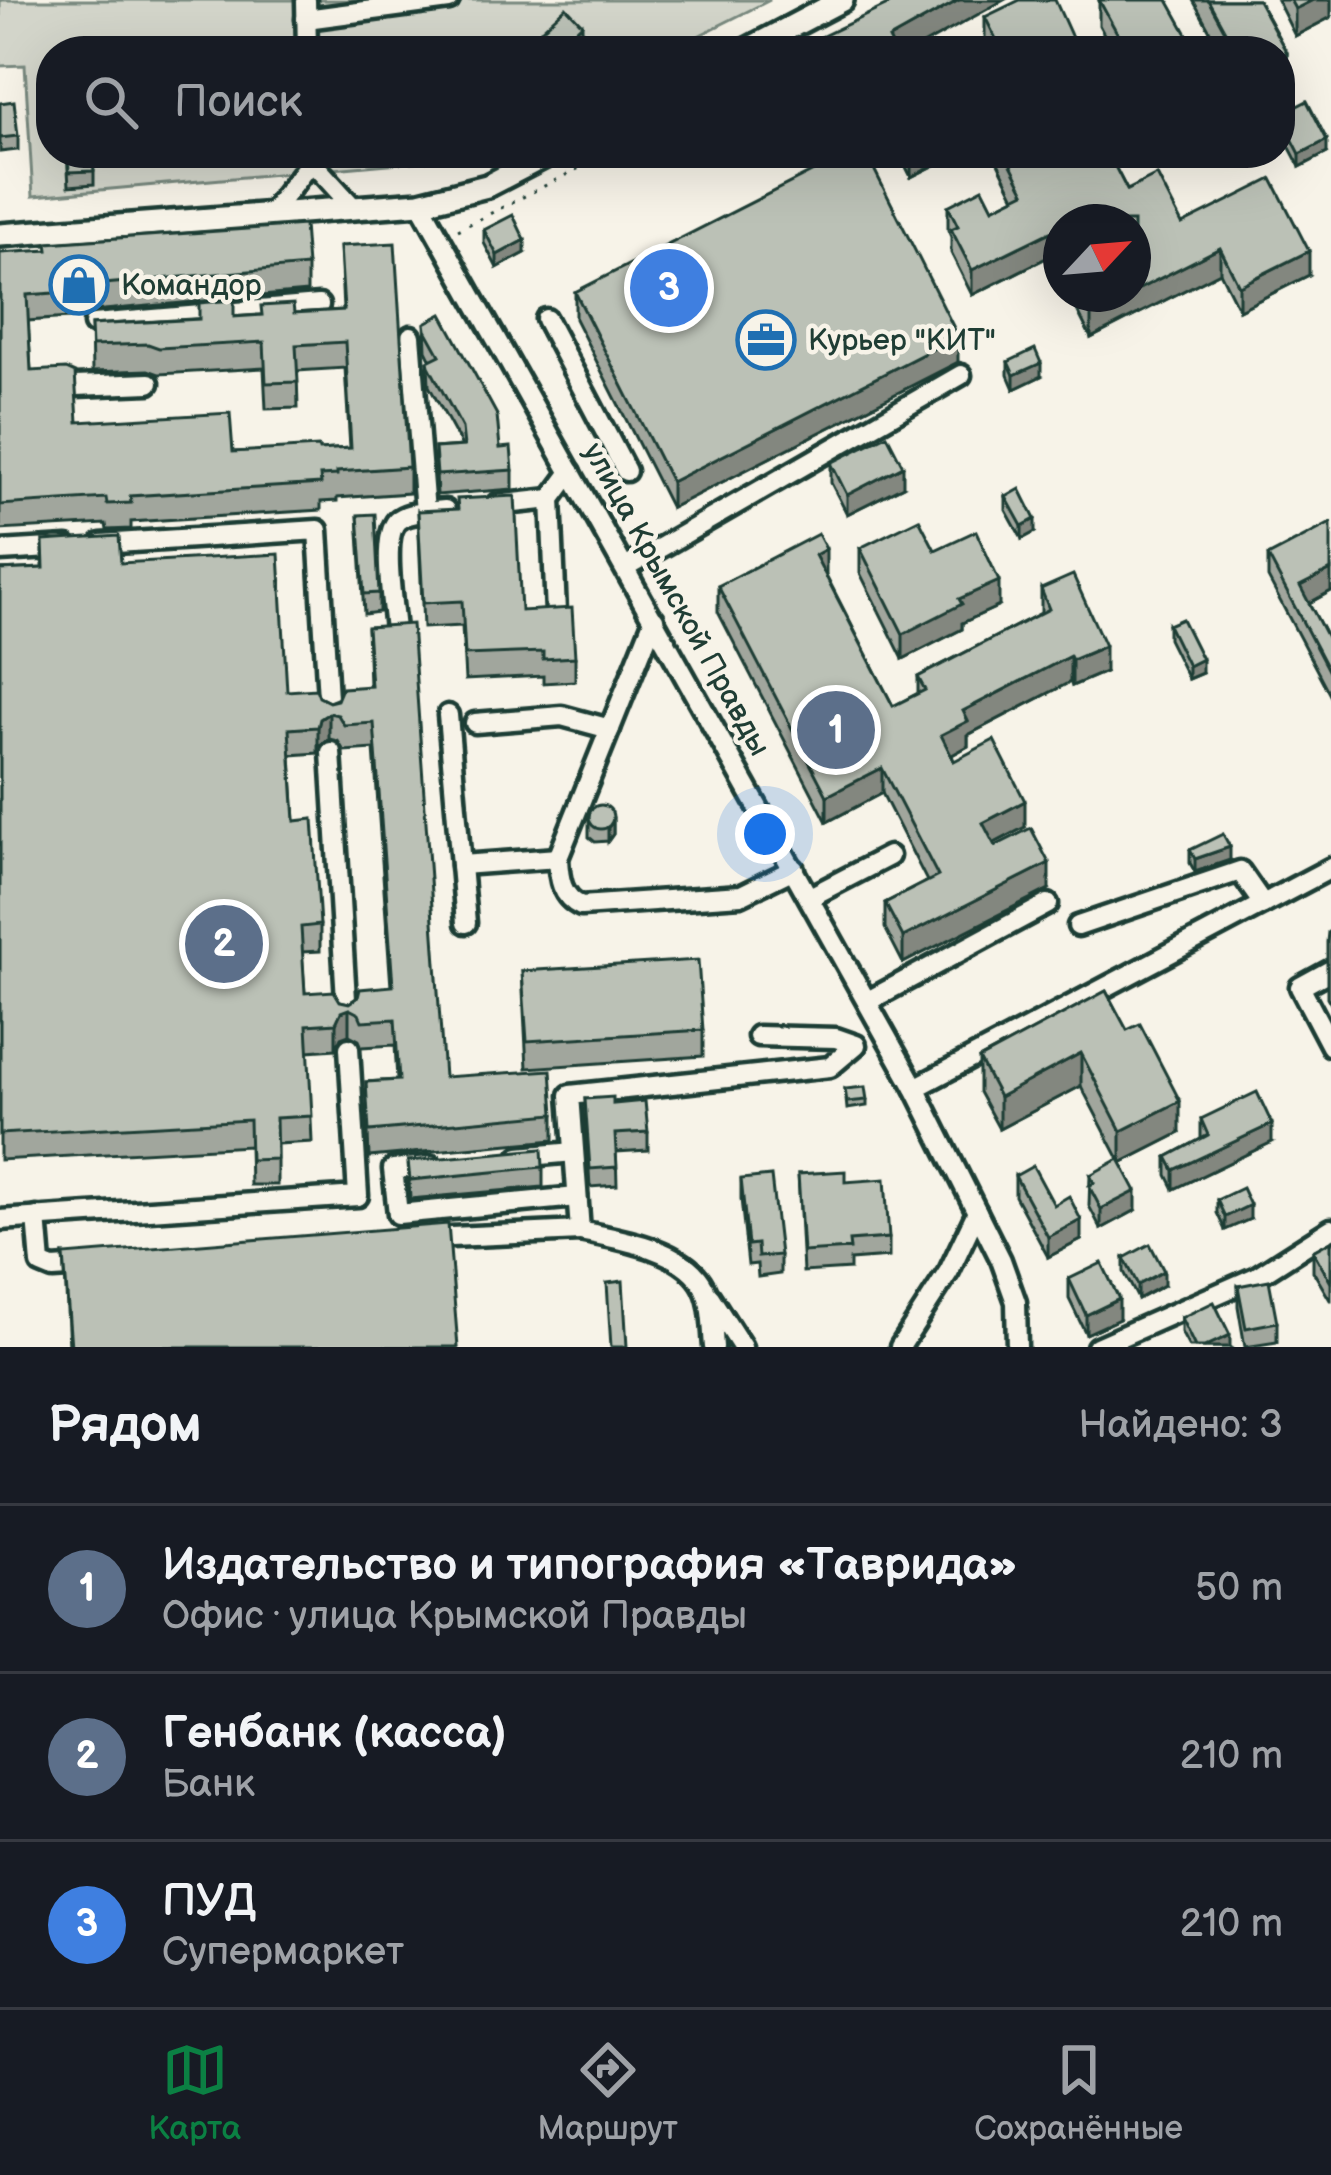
<!DOCTYPE html>
<html lang="ru">
<head>
<meta charset="utf-8">
<style>
  :root { --surface:#171b24; --page:#242831; --text:#f1f3f6; --muted:#9ea1a6; --line:#363941; --accent:#0b8043 }
  body { margin:0; font-family:"Balsamiq Sans",sans-serif; background:var(--page); color:var(--text) }
  .compass { position:absolute; left:1043px; top:204px; width:108px; height:108px; border-radius:50%; background:var(--surface); box-shadow:0 12px 48px #0002; rotate:64deg }
  .you { position:absolute; left:765px; top:834px; width:42px; height:42px; margin:-30px; border:9px solid #fff; border-radius:50%; background:#1a73e8; box-shadow:0 0 0 18px #1a73e833 }
  .badge { display:grid; place-items:center; width:78px; height:78px; border-radius:50%; background:var(--accent); color:#fff; font-size:39px; font-weight:700 }
  .pin { position:absolute; translate:-50% -50%; border:6px solid #fff; box-shadow:0 3px 12px #0006 }
  .list { margin:0; padding:0; list-style:none }
  h2 { display:flex; justify-content:space-between; align-items:center; height:156px; margin:0; padding:0 48px; font-size:51px }
  h2 small { font-size:39px; font-weight:400; color:var(--muted) }
  .list li { display:grid; grid-template-columns:78px 1fr auto; gap:36px; align-items:center; box-sizing:border-box; height:168px; padding:0 48px; border-top:3px solid var(--line) }
  .list b { display:block; font-size:45px; white-space:nowrap }
  .list p { margin:0; font-size:39px; white-space:nowrap; color:var(--muted) }
  .list em { font-size:39px; font-style:normal; color:var(--muted) }
  .icon { flex:none; width:66px; height:66px; fill:none; stroke:currentColor; stroke-width:2; stroke-linecap:round; stroke-linejoin:round }
  .map { position:relative; flex:none; width:1331px; height:1347px; overflow:hidden }
  .search { position:absolute; background:var(--surface); box-shadow:0 12px 48px #0002; left:36px; right:36px; top:36px; height:132px; display:flex; align-items:center; gap:30px; box-sizing:border-box; padding:0 42px; border-radius:48px; color:var(--muted); font-size:45px }
  .sheet { height:660px; background:var(--surface) }
  nav { display:flex; justify-content:space-around; align-items:center; box-sizing:border-box; height:168px; border-top:3px solid var(--line); background:var(--surface); font-size:33px; color:var(--muted) }
  nav a { display:grid; justify-items:center; gap:6px }
  nav .on { color:var(--accent) }
  .map>svg:first-child { display:block }
</style>
</head>
<body>
<div class="map">
<svg width="1331" height="1347" viewBox="0 0 1331 1347">
  <rect width="100%" height="100%" fill="#f7f3e8"/>
  <filter id="ink" filterUnits="userSpaceOnUse"><feTurbulence type="fractalNoise" baseFrequency=".00833" numOctaves="2"/><feDisplacementMap in="SourceGraphic" scale="24" xChannelSelector="R" yChannelSelector="G"/><feConvolveMatrix kernelMatrix="1 2 1 2 8 2 1 2 1" color-interpolation-filters="sRGB"/></filter>
  <g filter="url(#ink)">
    <!-- green -->
    <path fill="#d3d5ca" stroke="#79897f" stroke-width="3" d="M0,0h770l-102,51h-617v102h413l-9,5 -422,38 -8,-131 -25,1z"/>
    <g fill="none" stroke-linecap="round" stroke-linejoin="round">
      <!-- minor casing -->
      <g stroke="#1f3d34" stroke-width="27">
        <g id="minor">
          <path d="M306,0l1,51"/>
          <path d="M306,19l143,-19"/>
          <path d="M420,203l495,885 86,172 15,42 1,45"/>
          <path d="M270,215l41,-54 41,45"/>
          <path d="M546,319l80,152"/>
          <path d="M94,324l225,-19"/>
          <path d="M411,336l14,176 20,-2"/>
          <path d="M76,386l73,-3"/>
          <path d="M496,505l55,-6"/>
          <path d="M101,544l217,-14 11,185"/>
          <path d="M0,551l67,-4"/>
          <path d="M625,568l336,-193"/>
          <path d="M556,613l-5,-114 20,-27"/>
          <path d="M654,619l-96,239c1,20 3,39 23,48l160,-11 53,-26"/>
          <path d="M395,630c-2,-24 -14,-92 2,-109 8,-7 19,-8 28,-9"/>
          <path d="M448,715l18,208"/>
          <path d="M475,723l87,-7 48,13"/>
          <path d="M331,752l16,264"/>
          <path d="M461,865l97,-7"/>
          <path d="M810,897l79,-41"/>
          <path d="M1078,926l162,-55 23,33"/>
          <path d="M1331,970l-31,17 31,59"/>
          <path d="M868,1001l180,-97"/>
          <path d="M915,1088l416,-220"/>
          <path d="M519,1157l55,-5"/>
          <path d="M432,1166l-39,3 5,45 179,-17"/>
          <path d="M37,1217l4,47 12,5 31,-2"/>
          <path d="M0,1220l358,-24 -9,-148"/>
          <path d="M429,1238l151,-7"/>
          <path d="M710,1297l32,50"/>
          <path d="M714,1347c-2,-21 -1,-47 -13,-65 -23,-35 -84,-43 -121,-51l-10,-136 260,-28 26,-22 -20,-7 -78,-2"/>
          <path d="M900,1347l49,-76 28,-59"/>
          <path d="M1097,1347l159,-70 75,-48"/>
        </g>
      </g>
      <!-- major casing -->
      <g stroke="#1f3d34" stroke-width="30">
        <g id="major">
          <path d="M745,51l97,-51"/>
          <path d="M0,235l420,-32 67,-17 64,-33"/>
        </g>
      </g>
      <!-- path -->
      <path stroke="#1f3d34" stroke-width="3" stroke-dasharray="3 9" stroke-linecap="butt" d="M458,230l151,-77"/>
      <!-- minor -->
      <use href="#minor" stroke="#f7f3e8" stroke-width="18"/>
      <!-- major -->
      <use href="#major" stroke="#f7f3e8" stroke-width="21"/>
    </g>
    <!-- wall -->
    <g fill="#a1a69d" stroke="#1f3d34" stroke-width="3" fill-rule="evenodd">
      <path d="M1099,0l94,51h-80l-14,-26z"/>
      <path d="M1193,0h65l29,53v26l-7,3v-31h-59z"/>
      <path d="M1277,0h54v17l-36,19z"/>
      <path d="M985,17l93,34h-88l-5,-10z"/>
      <path d="M541,30l41,8 -14,13h-21l-6,-7z"/>
      <path d="M0,103l18,33v14l-18,2z"/>
      <path d="M1280,115l47,38 -27,14 -20,-38z"/>
      <path d="M67,153l27,18v13l-25,2z"/>
      <path d="M899,153h40v10l-28,14z"/>
      <path d="M993,153h115l19,37 55,34 127,51 -70,35 -19,-38 -129,66 -22,-44h64l-72,-72v57l-11,-23 -78,39 -21,-42v-16l-3,-7v-24l45,2 22,-11z"/>
      <path d="M484,230l41,23 -28,15 -13,-25z"/>
      <path d="M340,246l69,221v26l-72,5v3l-16,1v8l-190,12v7l-24,1 -1,-6 -106,6v-277l307,13v26l-214,19 -10,6 -55,4 3,50 47,51 155,30 86,-2 31,-2 -5,-80 -48,3 1,37 -32,1 -2,-41 -105,6 -11,-4 -56,2 -1,-47 252,-15z"/>
      <path d="M575,292l383,70 -287,146 -96,-189z"/>
      <path d="M425,323l88,147v19l-76,6 -2,-47 27,-2 -33,-60 -1,-25 3,-1 -5,-10z"/>
      <path d="M1008,362l33,14 -27,13 -6,-14z"/>
      <path d="M831,463l72,23 -56,28 -16,-31z"/>
      <path d="M1006,497l29,35 -13,7 -16,-29z"/>
      <path d="M418,511l103,100 54,46v24l-32,2v-7l-78,4 -3,-54 -39,2z"/>
      <path d="M358,515l21,78v19l-15,2z"/>
      <path d="M43,541l78,22 166,128 32,6 10,5 40,-16 -2,-59 77,450 110,37v26l-185,17 -3,-75 31,-2 -2,-35 -33,2 -3,-7 -10,-5 -8,3 -5,11 -28,2 4,91 -35,2v41h-27l-1,-39 -249,14v-590l43,-2zM329,739l9,2 6,10 30,-2 17,238 -33,10 -9,6 -44,-10 -3,-41 18,-1v-26l-25,-104 -4,-66 27,-2 2,-8z"/>
      <path d="M860,548l75,2 64,56 -37,17v6l-59,30 -43,-86z"/>
      <path d="M1268,556l63,35 -22,12 22,42v52l-63,-119z"/>
      <path d="M826,575l67,131 25,-13v-16l123,-64v-24l64,83 -33,14 -2,-4 -102,53v11l-16,9 2,6 71,66 -31,16 1,3 54,43 -146,74 -18,-35v-25l42,-22 -45,-88 -55,29 -109,-210v-26z"/>
      <path d="M1168,625l34,48 -14,6 -20,-40z"/>
      <path d="M589,811l24,10v13l-5,7 -13,1 -6,-5z"/>
      <path d="M1190,850l40,10 -35,12 -5,-9z"/>
      <path d="M1331,931v73l-4,-7v-55l1,-10z"/>
      <path d="M522,971l181,59v26l-176,12z"/>
      <path d="M1106,991l74,142 -59,30 -40,-77 -82,43 -20,-37v-33z"/>
      <path d="M845,1089l22,11v6l-20,3z"/>
      <path d="M585,1099l28,5 35,28v18l-32,2 1,33 -27,2z"/>
      <path d="M1201,1119l71,23 -98,47 -7,-14v-18l34,-18z"/>
      <path d="M408,1161l135,6v20l-133,12z"/>
      <path d="M798,1174l47,8 44,56v19l-39,3v9l-47,3z"/>
      <path d="M1090,1175l46,35 -35,19 -12,-23z"/>
      <path d="M1015,1176l66,64 -33,17 -33,-61z"/>
      <path d="M741,1179l39,76v19l-22,3 -1,-13 -9,1 -7,-66z"/>
      <path d="M1217,1200l33,19 -25,11 -8,-17z"/>
      <path d="M1331,1241v59h-1l-17,-29v-20z"/>
      <path d="M64,1255l394,92h-389z"/>
      <path d="M1124,1258l40,27 -26,14 -14,-27z"/>
      <path d="M1069,1279l50,40 -33,15 -17,-35z"/>
      <path d="M1238,1286l39,36v20l-32,5 -7,-41z"/>
      <path d="M1181,1318l49,29h-41l-8,-15z"/>
    </g>
    <!-- shaded-wall -->
    <g fill="#83877f" stroke="#1f3d34" stroke-width="3">
      <path d="M959,0h45l-92,51h-23v-12z"/>
      <path d="M1313,0h18v17l-36,19v-27z"/>
      <path d="M582,24v14l-14,13h-11v-3z"/>
      <path d="M1287,53v26l-7,3v-26z"/>
      <path d="M1327,140v13l-27,14v-13z"/>
      <path d="M911,153h28v10l-28,14z"/>
      <path d="M1050,232v24l-78,39v-25z"/>
      <path d="M525,240v13l-28,15v-13z"/>
      <path d="M1220,248v24l-129,66v-24l42,-20v-2z"/>
      <path d="M1309,251v24l-70,35v-24z"/>
      <path d="M93,285v26l-10,6v-26z"/>
      <path d="M958,336v26l-287,146v-26z"/>
      <path d="M1041,363v13l-27,13v-14z"/>
      <path d="M903,466v20l-56,28v-19z"/>
      <path d="M1035,519v13l-13,7v-13z"/>
      <path d="M826,549v26l-11,6v-26z"/>
      <path d="M1331,570v21l-31,17v-22z"/>
      <path d="M999,581v25l-37,17v6l-59,30v-25l56,-35z"/>
      <path d="M1105,646v26l-33,14v-26z"/>
      <path d="M1070,656v26l-102,53v11l-27,15v-26l22,-24z"/>
      <path d="M1202,659v14l-14,6v-13z"/>
      <path d="M329,713v26l-9,6 -2,8v-26l2,-8z"/>
      <path d="M882,768v25l-55,29v-26z"/>
      <path d="M1025,801v26l-42,22v-26z"/>
      <path d="M613,821v13l-5,7v-13z"/>
      <path d="M1230,847v13l-35,12v-13z"/>
      <path d="M1049,863v26l-146,74v-26z"/>
      <path d="M349,1009v26l-8,3 -5,11v-26l5,-11z"/>
      <path d="M1081,1053v33l-82,43v-32z"/>
      <path d="M1180,1101v32l-59,30v-32z"/>
      <path d="M1272,1124v18l-98,47v-19z"/>
      <path d="M1136,1191v19l-35,19v-20z"/>
      <path d="M1250,1205v14l-25,11v-13z"/>
      <path d="M1081,1220v20l-33,17v-20z"/>
      <path d="M1164,1271v14l-26,14v-14z"/>
      <path d="M1119,1299v20l-33,15v-19z"/>
      <path d="M1230,1335v12h-26z"/>
    </g>
    <!-- building -->
    <g fill="#bbc1b6" stroke="#1f3d34" stroke-width="3" fill-rule="evenodd">
      <path d="M898,0h61l-70,39 6,12h-35l-3,-6 -11,6h-20l-7,-13z"/>
      <path d="M1020,0h35l23,51h-76l-17,-34z"/>
      <path d="M1099,0h69l25,45 -10,6h-56z"/>
      <path d="M1208,0h50l29,53 -7,3v-5h-44z"/>
      <path d="M1290,0h23l-18,9z"/>
      <path d="M566,7l16,17 -25,24 -16,-18z"/>
      <path d="M14,101l4,35 -18,2v-35z"/>
      <path d="M1307,101l20,39 -27,14 -20,-39z"/>
      <path d="M68,153h24l2,18 -25,1z"/>
      <path d="M849,153h17l92,183 -287,146 -96,-190z"/>
      <path d="M1005,153h103l19,37 30,-15 25,49 90,-45 37,72 -70,35 -19,-38 -87,44v-70h-72v32l-11,-22 -78,38 -21,-41 7,-3 -10,-20 35,-18 10,20 32,-16z"/>
      <path d="M513,215l12,25 -28,15 -13,-25z"/>
      <path d="M304,225l3,41 -214,19 -10,6 -56,4 4,76 35,-2 9,4 3,49 152,-9 3,39 85,-5 1,3 32,-2 -6,-106 -49,3 2,37 -32,1 -2,-41 -105,6 -11,-4 -56,2 -1,-21 108,-6v-16l35,-3v17l28,-2 -1,-9 32,-2 1,9 50,-3 -4,-64 55,-3 14,224 -72,5v3l-17,1 1,8 -191,12 1,7 -24,1 -1,-6 -106,7v-252l48,-3 -1,-7z"/>
      <path d="M1081,294h49l-39,20z"/>
      <path d="M442,314l55,101 3,33 11,-1 2,23 -76,5 -2,-27 29,-2 -2,-18 -33,-62 -1,-5 12,-6 -14,-25 -1,-7z"/>
      <path d="M1035,349l6,14 -27,12 -6,-13z"/>
      <path d="M887,435l16,31 -56,29 -16,-32z"/>
      <path d="M1020,489l15,30 -13,7 -16,-29z"/>
      <path d="M515,496l6,115 51,-3 3,49 -32,2v-7l-78,3 -3,-54 -39,2 -5,-92 40,-2 -1,-10z"/>
      <path d="M375,514l4,79 -15,1 -6,-79z"/>
      <path d="M919,519l16,31 41,-19 23,50 -40,18 3,5 -59,30 -43,-86z"/>
      <path d="M1331,523v47l-31,16 31,59v31l-63,-120z"/>
      <path d="M818,534l8,15 -11,6 78,151 32,-16 -7,-13 131,-68 -8,-20 32,-14 32,71 -33,14 -2,-4 -107,55 5,10 -27,14 13,26 40,-21 31,61 -42,22 12,23 36,-18 18,35 -146,74 -18,-34 53,-27 -56,-108 -55,28 -109,-210z"/>
      <path d="M119,536l2,27 158,-9 8,137 29,-2 3,8 10,5 8,-2 5,-12 29,-2 -4,-59 45,-3 32,453 107,-7 3,44 -185,17 -3,-49 33,-2 -4,-61 -33,2 -3,-7 -10,-5 -8,3 -5,11 -29,2 5,91 -36,2 1,41 -27,1 -1,-40 -249,14v-564l44,-2 -1,-27zM329,713l9,2 6,10 30,-2 19,263 -33,3 -2,8 -9,6 -9,-2 -6,-10 -29,2 -4,-66 19,-2 -7,-106 -18,2 -6,-92 29,-2 2,-8z"/>
      <path d="M1182,619l20,40 -14,7 -20,-41z"/>
      <circle cx="601" cy="817" r="12"/>
      <path d="M1223,834l7,13 -35,12 -5,-9z"/>
      <path d="M698,960l5,70 -176,11 -5,-70z"/>
      <path d="M1106,991l21,39 13,-6 40,77 -59,30 -40,-78 -82,44 -20,-38z"/>
      <path d="M865,1087l2,13 -20,2 -2,-13z"/>
      <path d="M1257,1092l15,32 -98,46 -7,-13 41,-22 -7,-16z"/>
      <path d="M613,1097v7l32,-3 3,31 -33,2 2,33 -27,2 -5,-70z"/>
      <path d="M542,1149l1,18 -133,13 -2,-19z"/>
      <path d="M1119,1159l17,32 -35,18 -12,-23 5,-3 -4,-8z"/>
      <path d="M1033,1166l21,39 15,-9 12,24 -33,17 -33,-61z"/>
      <path d="M845,1171v11l40,-3 4,59 -40,3 1,8 -47,3 -5,-78z"/>
      <path d="M771,1176l9,79 -22,2 -1,-13 -9,1 -7,-66z"/>
      <path d="M1242,1188l8,17 -25,12 -8,-17z"/>
      <path d="M448,1224l10,123h-387l-7,-92z"/>
      <path d="M1331,1241v39l-1,1 -17,-30z"/>
      <path d="M1150,1244l14,27 -26,14 -14,-27z"/>
      <path d="M1102,1263l17,36 -33,16 -17,-36z"/>
      <path d="M1269,1280l8,42 -31,6 -8,-42z"/>
      <path d="M623,1281l4,66h-16l-4,-64z"/>
      <path d="M1214,1302l16,33 -26,12h-9l-14,-29z"/>
    </g>
  </g>
  <!-- icons -->
  <defs>
    <g id="shop-ring" transform="scale(3)"><circle r="9.5" fill="#f7f3e8" stroke="#1f6fb2" stroke-width="1.5"/><path d="M-5-2.5h2.3a2.7 3.5 0 0 1 5.4 0H5L5.5 6h-11ZM-1.5-2.5h3a1.5 2.3 0 0 0-3 0Z" fill="#1f6fb2"/></g>
    <g id="office-ring" transform="scale(3)"><circle r="9.5" fill="#f7f3e8" stroke="#1f6fb2" stroke-width="1.5"/><path d="M-6-3h4V-5.5h4V-3h4V5H-6ZM-1-4.5V-3h2v-1.5ZM-6 0V1H6V0Z" fill="#1f6fb2"/></g>
  </defs>
  <g fill-rule="evenodd">
    <use href="#shop-ring" x="79" y="285"/>
    <use href="#office-ring" x="766" y="340"/>
  </g>
  <g text-anchor="middle" stroke-width="9" stroke-linejoin="round" paint-order="stroke">
    <!-- poi labels -->
    <g font-size="30" fill="#1f3d34" stroke="#f7f3e8" text-anchor="start">
      <text x="121" y="295">Командор</text>
      <text x="808" y="350">Курьер "КИТ"</text>
    </g>
    <!-- street labels -->
    <g font-size="30" fill="#1f3d34" stroke="#f7f3e8">
      <text transform="translate(677 599) rotate(61)" y="10">улица Крымской Правды</text>
    </g>
  </g>
</svg>
<svg class="compass" viewBox="-18 -18 36 36"><path d="M0-13l5 13h-10z" fill="#e53935"/><path d="M0 13l5-13h-10z" fill="#9ea1a6"/></svg>
<div class="you"></div>
<div class="pin badge" style="left:836px;top:730px;background:#5c6f8a">1</div>
<div class="pin badge" style="left:224px;top:944px;background:#5c6f8a">2</div>
<div class="pin badge" style="left:669px;top:288px;background:#3f7fe0">3</div>
<div class="search"><svg class="icon" aria-label="search" viewBox="0 0 24 24"><circle cx="10" cy="10" r="6"/><path d="M15 15l6 6"/></svg>Поиск</div>
</div>
<section class="sheet">
<h2>Рядом<small>Найдено: 3</small></h2>
<ul class="list">
<li><span class="badge" style="background:#5c6f8a">1</span><div><b>Издательство и типография «Таврида»</b><p>Офис · улица Крымской Правды</p></div><em>50 m</em></li>
<li><span class="badge" style="background:#5c6f8a">2</span><div><b>Генбанк (касса)</b><p>Банк</p></div><em>210 m</em></li>
<li><span class="badge" style="background:#3f7fe0">3</span><div><b>ПУД</b><p>Супермаркет</p></div><em>210 m</em></li>
</ul>
</section>
<nav>
<a class="on"><svg class="icon" aria-label="map" viewBox="0 0 24 24"><path d="M3 6l6-2 6 2 6-2v14l-6 2-6-2-6 2zM9 4v14M15 6v14"/></svg>Карта</a>
<a><svg class="icon" aria-label="directions" viewBox="0 0 24 24"><path d="M12 3l9 9-9 9-9-9zM9 14v-3h6M13 9l2 2-2 2"/></svg>Маршрут</a>
<a><svg class="icon" aria-label="saved" viewBox="0 0 24 24"><path d="M7 4h10v16l-5-4-5 4z"/></svg>Сохранённые</a>
</nav>
</body>
</html>
